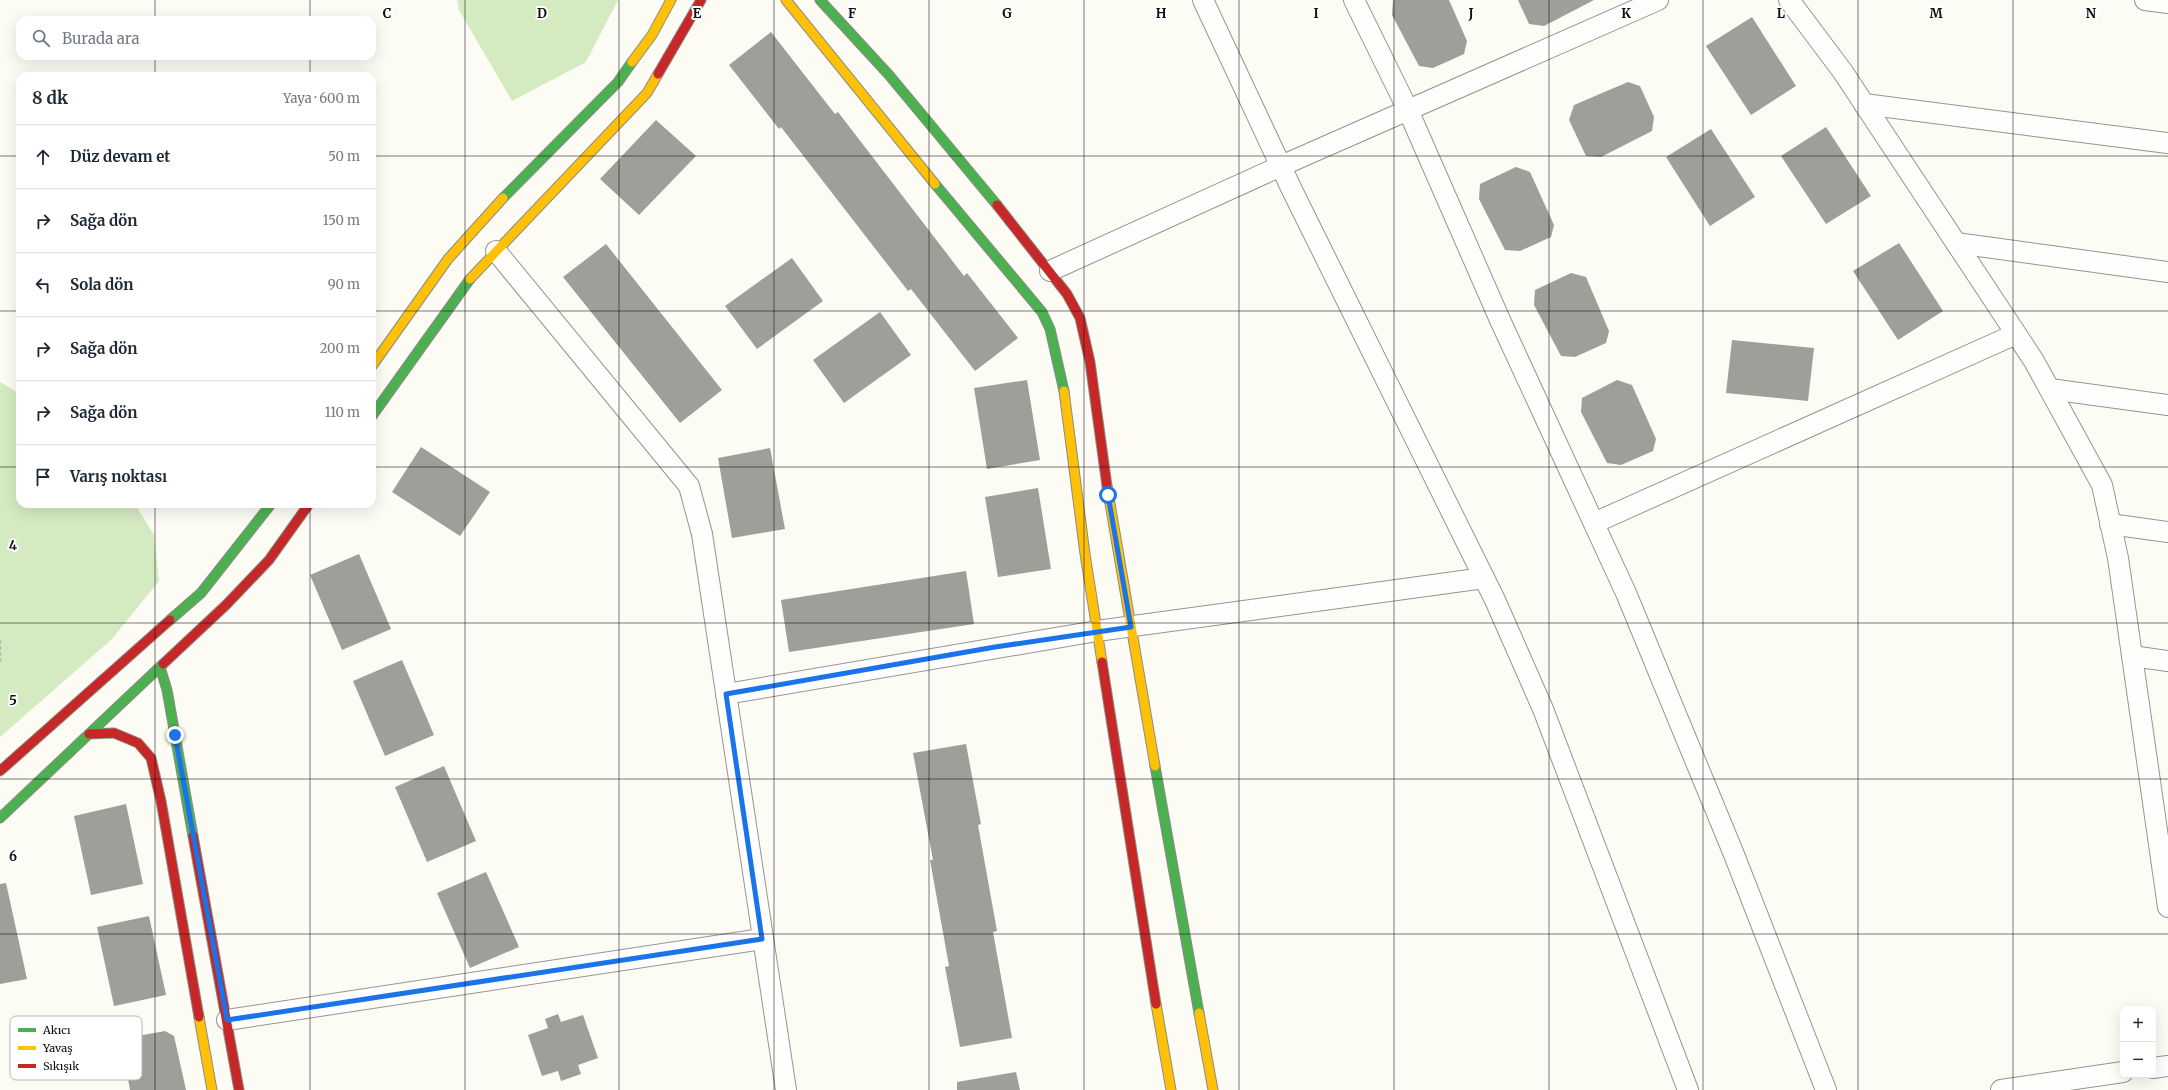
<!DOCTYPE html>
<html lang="tr">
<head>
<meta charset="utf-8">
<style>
  :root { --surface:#fff; --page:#f2f2f3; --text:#1f2937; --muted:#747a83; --line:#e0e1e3 }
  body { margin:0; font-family:Merriweather,serif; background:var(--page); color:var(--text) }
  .controls { position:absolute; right:12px; bottom:12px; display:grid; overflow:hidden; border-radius:8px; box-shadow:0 4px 16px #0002 }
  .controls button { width:36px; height:36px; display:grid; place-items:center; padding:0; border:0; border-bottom:1px solid var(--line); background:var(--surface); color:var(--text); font:20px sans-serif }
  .stop { position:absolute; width:12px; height:12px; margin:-9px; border:3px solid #1a73e8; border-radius:50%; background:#fff }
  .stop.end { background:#1a73e8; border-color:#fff; box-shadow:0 1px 4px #0008 }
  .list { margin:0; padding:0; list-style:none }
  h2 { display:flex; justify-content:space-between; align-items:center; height:52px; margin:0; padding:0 16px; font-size:17px }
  h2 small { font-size:13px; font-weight:400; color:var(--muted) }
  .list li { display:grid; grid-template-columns:26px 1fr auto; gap:12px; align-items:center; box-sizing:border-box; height:64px; padding:0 16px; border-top:1px solid var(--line) }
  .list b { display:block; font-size:15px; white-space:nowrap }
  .list em { font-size:13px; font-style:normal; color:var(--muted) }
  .icon { flex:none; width:22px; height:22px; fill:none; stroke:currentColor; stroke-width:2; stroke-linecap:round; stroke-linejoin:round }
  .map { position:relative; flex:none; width:2168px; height:1090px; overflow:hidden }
  .search { position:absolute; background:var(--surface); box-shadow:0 4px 16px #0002; left:16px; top:16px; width:360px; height:44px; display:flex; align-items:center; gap:10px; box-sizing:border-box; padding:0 14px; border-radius:12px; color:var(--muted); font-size:15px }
  .panel { position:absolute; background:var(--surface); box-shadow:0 4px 16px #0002; left:16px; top:72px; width:360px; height:436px; border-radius:12px }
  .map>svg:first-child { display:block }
</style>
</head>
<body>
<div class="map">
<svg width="2168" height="1090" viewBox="0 0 2168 1090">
  <rect width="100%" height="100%" fill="#fcfbf4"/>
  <!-- forest -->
  <g fill="#d4eac1">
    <path d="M457,0h161l-32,62 -74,39 -53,-91z"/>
    <path d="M0,382l20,12v110h115l19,31 5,46 -48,59 -111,97z"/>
  </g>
  <!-- building -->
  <g fill="#a09e99">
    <path d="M1393,0h56l18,41 -3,13 -31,14 -14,-2 -27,-51z"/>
    <path d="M1518,0h76l-50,26 -15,-2z"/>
    <path d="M1752,17l44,69 -45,29 -45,-69z"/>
    <path d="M771,32l64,82 3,-2 126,164 3,-3 51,65 -43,33 -64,-82 -3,2 -127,-164 -2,2 -50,-64z"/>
    <path d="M1628,82l12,4 14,31 -2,14 -51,26 -15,-1 -17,-36 5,-15z"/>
    <path d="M656,120l40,36 -57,59 -39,-36z"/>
    <path d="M1826,127l45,69 -45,28 -45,-68z"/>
    <path d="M1711,129l44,68 -45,29 -44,-69z"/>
    <path d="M1516,167l14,5 24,53 -3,12 -31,14 -15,-1 -26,-51 1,-15z"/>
    <path d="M1899,243l44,68 -45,29 -45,-69z"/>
    <path d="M606,244l116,146 -42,33 -117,-146z"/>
    <path d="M792,258l31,43 -66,48 -32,-43z"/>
    <path d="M1571,273l15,4 23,54 -3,12 -31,14 -14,-1 -27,-51 1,-15z"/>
    <path d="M880,312l31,43 -67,48 -31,-43z"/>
    <path d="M1732,340l82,8 -6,53 -82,-8z"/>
    <path d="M1027,380l13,80 -53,9 -13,-81z"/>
    <path d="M1617,380l15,5 24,54 -3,12 -32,14 -14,-2 -26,-51 1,-14z"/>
    <path d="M421,447l69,45 -30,44 -68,-44z"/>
    <path d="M770,448l15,81 -53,9 -14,-80z"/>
    <path d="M1038,488l13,81 -53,8 -13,-80z"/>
    <path d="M359,554l32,75 -49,21 -32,-75z"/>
    <path d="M966,571l8,53 -185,28 -8,-52z"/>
    <path d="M402,660l32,75 -49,21 -32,-75z"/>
    <path d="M966,744l15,80 -3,1 19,106 -4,1 19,106 -52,9 -15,-80 4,-1 -19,-106h3l-20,-107z"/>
    <path d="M444,766l32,75 -49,21 -32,-75z"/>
    <path d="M126,804l17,80 -52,11 -17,-79z"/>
    <path d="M486,872l33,75 -49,21 -33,-75z"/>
    <path d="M6,883l21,96 -27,5v-100z"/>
    <path d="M149,916l17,79 -52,11 -17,-79z"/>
    <path d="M558,1014l3,8 22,-7 15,43 -20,7 3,9 -20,7 -3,-10 -16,5 -14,-41 20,-7 -3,-9z"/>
    <path d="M165,1031l9,5 12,54h-56l-8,-42 10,-11z"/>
    <path d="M1016,1072l4,18h-63v-8z"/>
  </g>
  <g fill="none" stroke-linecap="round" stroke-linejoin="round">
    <!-- street casing -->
    <g stroke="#969592" stroke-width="22">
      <g id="street">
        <path d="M1203,0l89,190 203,410 48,109 145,381"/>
        <path d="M1354,0l54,110 92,210 126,273 107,259 93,238"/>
        <path d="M1789,0l54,72 191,289 68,124 16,73 50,349"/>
        <path d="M2145,0l23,3"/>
        <path d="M1864,104l304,39"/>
        <path d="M1956,243l212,29"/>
        <path d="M496,251l193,235 13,48 84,556"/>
        <path d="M1050,271l231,-105 377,-166"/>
        <path d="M2050,389l118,16"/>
        <path d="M1594,523l422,-189"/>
        <path d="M2110,524l58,8"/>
        <path d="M2132,656l36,5"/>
        <path d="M726,694l371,-63 387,-53"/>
        <path d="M227,1020l535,-81"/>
        <path d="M2153,1068l15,-2"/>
        <path d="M2001,1090l122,-18"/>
      </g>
    </g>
    <!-- fast casing -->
    <g stroke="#8c8c89" stroke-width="11">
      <g id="fast">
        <path d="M820,0l69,75 108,130"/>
        <path d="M935,184l107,128 8,17 14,62"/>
        <path d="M503,198l115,-116 14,-20"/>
        <path d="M372,416l98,-137"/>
        <path d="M170,620l31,-27 70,-89"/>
        <path d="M160,667l7,23 26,146"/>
        <path d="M1155,766l44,247"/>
        <path d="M0,818l163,-154"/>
      </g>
    </g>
    <!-- slow casing -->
    <g stroke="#8c8c89" stroke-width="11">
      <g id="slow">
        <path d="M786,0l149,184"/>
        <path d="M632,62l20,-27 19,-35"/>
        <path d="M470,279l177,-186 11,-19"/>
        <path d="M372,366l76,-107 55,-61"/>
        <path d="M1064,391l21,163 17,108"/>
        <path d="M1107,486l48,280"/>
        <path d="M1156,1004l15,86"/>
        <path d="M1199,1013l14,77"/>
        <path d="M199,1017l13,73"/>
      </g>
    </g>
    <!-- jam casing -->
    <g stroke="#8c8c89" stroke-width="11">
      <g id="jam">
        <path d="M658,74l43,-74"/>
        <path d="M997,205l70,89 13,24 10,44 17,124"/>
        <path d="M1102,662l54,342"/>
        <path d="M163,664l63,-59 43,-45 40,-56"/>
        <path d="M89,734l25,-1 24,10 13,15 10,43 38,216"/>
        <path d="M0,771l170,-151"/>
        <path d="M193,836l46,254"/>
      </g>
    </g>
    <!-- path -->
    <path stroke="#b9b9b8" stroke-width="2.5" stroke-dasharray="4 2" stroke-linecap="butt" d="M0,640v22"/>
    <!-- street -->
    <use href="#street" stroke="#fffefd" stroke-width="20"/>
    <!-- fast -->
    <use href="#fast" stroke="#4caf50" stroke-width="9"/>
    <!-- slow -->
    <use href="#slow" stroke="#ffc107" stroke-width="9"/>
    <!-- jam -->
    <use href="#jam" stroke="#c62828" stroke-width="9"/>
  </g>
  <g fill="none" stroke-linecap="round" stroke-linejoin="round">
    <!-- route -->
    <path stroke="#1a73e8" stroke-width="5" d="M175,735l52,285 535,-81 -36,-245 269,-47 136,-20 -23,-132"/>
  </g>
  <!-- grid -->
  <path fill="none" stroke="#0f0f0f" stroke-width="1" stroke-opacity="0.55" d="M155,0v20M310,0v20M465,0v1090M619,0v1090M774,0v1090M929,0v1090M1084,0v1090M1239,0v1090M1394,0v1090M1549,0v1090M1703,0v1090M1858,0v1090M2013,0v1090M155,56v20M310,56v20M0,156h20M372,156h1796M0,311h20M372,311h1796M0,467h20M372,467h1796M155,504v586M310,504v586M0,623h2168M0,779h2168M0,934h2168"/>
  <!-- legend -->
  <rect x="10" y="1016" width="132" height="64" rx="6" fill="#fff" stroke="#b7b7b7" stroke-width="1"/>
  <rect x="18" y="1028" width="18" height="4" fill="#4caf50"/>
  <rect x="18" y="1046" width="18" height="4" fill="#ffc107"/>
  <rect x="18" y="1064" width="18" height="4" fill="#c62828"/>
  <g font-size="11" fill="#0f0f0f">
    <text x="43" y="1034">Akıcı</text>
    <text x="43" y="1052">Yavaş</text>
    <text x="43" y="1070">Sıkışık</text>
  </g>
  <g font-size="13" text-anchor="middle" font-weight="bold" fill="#0f0f0f" stroke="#fff" stroke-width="4" stroke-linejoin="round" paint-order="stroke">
    <text x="387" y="18">C</text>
    <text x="542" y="18">D</text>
    <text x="697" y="18">E</text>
    <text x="852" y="18">F</text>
    <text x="1007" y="18">G</text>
    <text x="1161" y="18">H</text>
    <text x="1316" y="18">I</text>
    <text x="1471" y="18">J</text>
    <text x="1626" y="18">K</text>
    <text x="1781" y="18">L</text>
    <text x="1936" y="18">M</text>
    <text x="2091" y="18">N</text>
    <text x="13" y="550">4</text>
    <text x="13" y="705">5</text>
    <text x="13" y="861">6</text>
  </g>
</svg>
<div class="controls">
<button>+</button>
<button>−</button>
</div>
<div class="stop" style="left:1108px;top:495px"></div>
<div class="stop end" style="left:175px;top:735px"></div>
<div class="search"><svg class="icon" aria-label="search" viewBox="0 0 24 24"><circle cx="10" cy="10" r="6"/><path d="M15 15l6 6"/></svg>Burada ara</div>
<section class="panel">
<h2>8 dk<small>Yaya · 600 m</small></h2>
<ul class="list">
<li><svg class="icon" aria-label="ahead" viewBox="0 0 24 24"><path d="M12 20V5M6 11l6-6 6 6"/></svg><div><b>Düz devam et</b></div><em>50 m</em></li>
<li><svg class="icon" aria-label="right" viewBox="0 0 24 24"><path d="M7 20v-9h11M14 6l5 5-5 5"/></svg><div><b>Sağa dön</b></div><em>150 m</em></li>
<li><svg class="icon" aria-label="left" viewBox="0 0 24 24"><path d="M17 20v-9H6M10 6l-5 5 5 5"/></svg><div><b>Sola dön</b></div><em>90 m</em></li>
<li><svg class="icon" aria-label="right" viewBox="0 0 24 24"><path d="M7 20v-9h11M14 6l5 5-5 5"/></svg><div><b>Sağa dön</b></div><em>200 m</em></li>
<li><svg class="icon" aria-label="right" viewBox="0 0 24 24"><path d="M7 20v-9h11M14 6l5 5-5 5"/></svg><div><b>Sağa dön</b></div><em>110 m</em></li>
<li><svg class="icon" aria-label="arrive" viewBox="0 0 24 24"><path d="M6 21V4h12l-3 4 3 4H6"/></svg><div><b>Varış noktası</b></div></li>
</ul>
</section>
</div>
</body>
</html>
